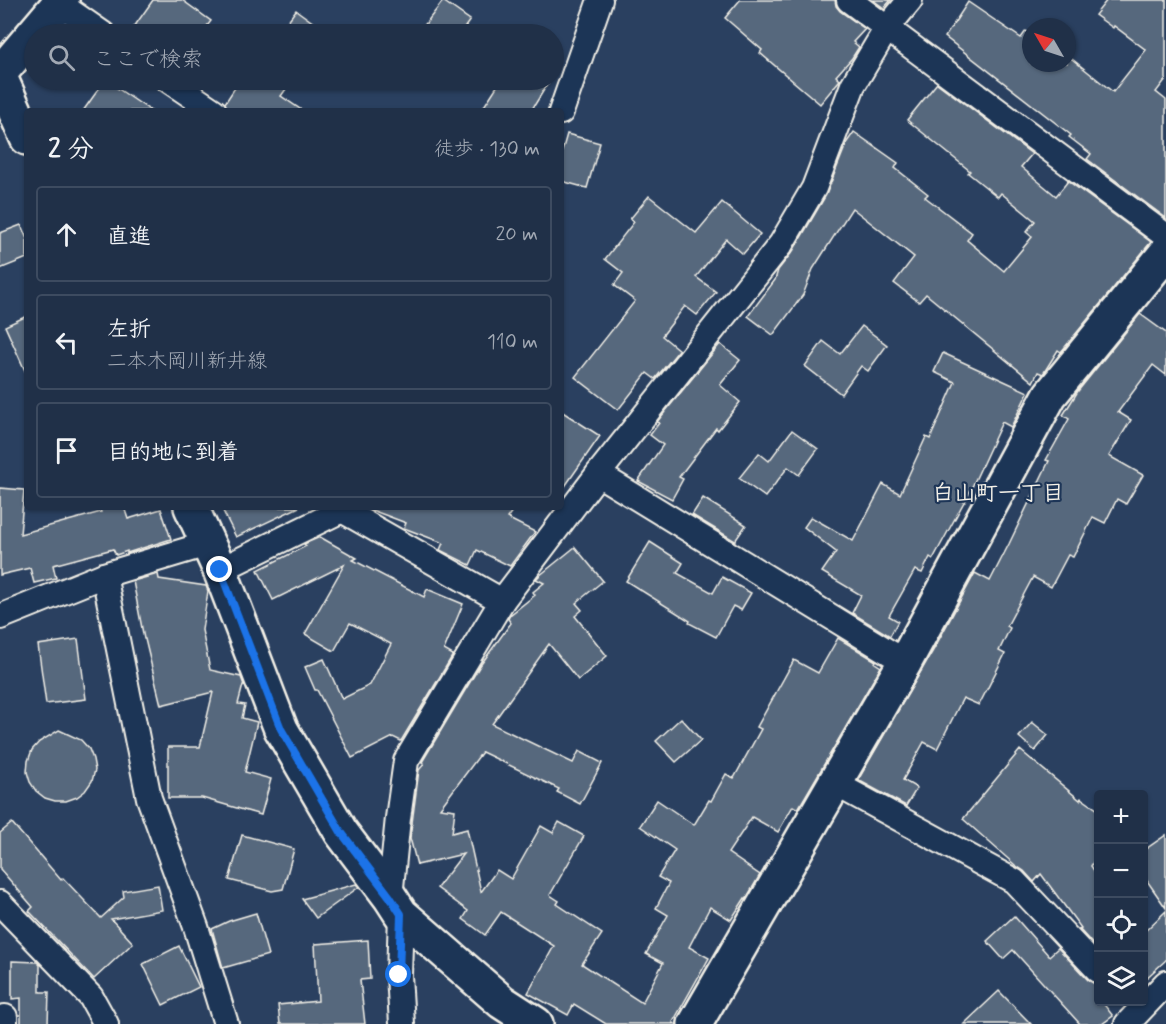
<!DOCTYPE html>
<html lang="ja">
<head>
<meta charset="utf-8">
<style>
  :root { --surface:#203048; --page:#28384f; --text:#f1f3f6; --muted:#a2a9b4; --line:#3d4b60 }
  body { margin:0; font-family:Mynerve,"Klee One",sans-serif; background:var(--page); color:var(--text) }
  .controls { position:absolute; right:18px; bottom:18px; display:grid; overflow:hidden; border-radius:6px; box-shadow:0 2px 4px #0004 }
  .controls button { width:54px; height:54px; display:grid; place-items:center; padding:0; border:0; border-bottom:2px solid var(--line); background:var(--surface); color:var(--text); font:30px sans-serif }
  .compass { position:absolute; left:1022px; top:18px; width:54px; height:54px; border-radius:50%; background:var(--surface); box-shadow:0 2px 4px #0004; rotate:309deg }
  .stop { position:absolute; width:18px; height:18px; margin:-14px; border:4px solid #1a73e8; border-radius:50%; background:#fff }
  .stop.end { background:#1a73e8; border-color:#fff; box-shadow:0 2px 6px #0008 }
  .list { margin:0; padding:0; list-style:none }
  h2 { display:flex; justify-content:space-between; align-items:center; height:78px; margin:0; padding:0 24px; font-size:26px }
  h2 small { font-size:20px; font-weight:400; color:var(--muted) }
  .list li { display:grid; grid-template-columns:39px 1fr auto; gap:18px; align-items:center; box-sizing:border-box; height:96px; margin:0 12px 12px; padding:0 12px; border:2px solid var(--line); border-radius:6px }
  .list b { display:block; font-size:22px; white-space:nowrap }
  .list p { margin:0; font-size:20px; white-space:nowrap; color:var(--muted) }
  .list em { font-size:20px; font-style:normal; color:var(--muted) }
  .icon { flex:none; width:33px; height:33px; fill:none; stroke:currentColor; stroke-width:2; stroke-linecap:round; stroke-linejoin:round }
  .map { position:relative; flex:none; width:1166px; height:1024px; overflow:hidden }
  .search { position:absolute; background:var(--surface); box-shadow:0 2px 4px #0004; left:24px; top:24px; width:540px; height:66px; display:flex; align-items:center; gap:15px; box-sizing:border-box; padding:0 21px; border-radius:33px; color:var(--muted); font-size:22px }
  .panel { position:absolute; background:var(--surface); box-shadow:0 2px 4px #0004; left:24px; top:108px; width:540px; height:402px; border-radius:6px }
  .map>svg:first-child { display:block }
</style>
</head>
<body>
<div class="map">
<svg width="1166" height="1024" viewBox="0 0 1166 1024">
  <rect width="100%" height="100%" fill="#2a4060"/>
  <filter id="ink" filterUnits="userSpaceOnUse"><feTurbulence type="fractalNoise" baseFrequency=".0167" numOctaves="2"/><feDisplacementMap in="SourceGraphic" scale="12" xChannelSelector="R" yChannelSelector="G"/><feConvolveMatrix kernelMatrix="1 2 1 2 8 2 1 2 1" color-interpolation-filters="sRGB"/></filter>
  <g filter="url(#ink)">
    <!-- building -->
    <g fill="#56677d" stroke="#f4f1e8" stroke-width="1.5">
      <path d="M153,0h29l29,21 -10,13h-72z"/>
      <path d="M740,0h95l1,6 4,5 25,18 -12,13 6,5 -7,11 -16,18 4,4 -1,1 -19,23 -60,-51 2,-3 -37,-32z"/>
      <path d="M873,0h18l-7,8z"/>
      <path d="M1107,0h59v79l-10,13 10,8v118l-79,-59 4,-5 -22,-17 2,-2 -126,-98 23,-35 53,36 5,-7 5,4v28h36v-8l46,37 33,-42 -32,-24 -1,2 -18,-13z"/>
      <path d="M443,1l27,19 -10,14h-26l-11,-7z"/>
      <path d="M296,10l33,24h-51z"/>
      <path d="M105,80l46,31h-68z"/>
      <path d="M240,80h31l15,9 -5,7 22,15h-75l-3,-8z"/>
      <path d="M501,80h49l-19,31h-50z"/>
      <path d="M937,83l95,71 -11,13 35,29 12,-15 83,61 -90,110 -3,-2 -15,24 -5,-2 -5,10 -107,-88 -7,8 -25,-19 20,-26 -62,-49 -39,61 -10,26 -30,40 -25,-19 27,-36 3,-10 15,-19 33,-56 21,-53 7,-10 44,31 -3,5 33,26 -3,3 47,36 -5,7 37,31 28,-34 -6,-5 9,-11 -34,-28 -3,4 -30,-24 2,-2 -63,-51z"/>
      <path d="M567,134l33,9 -13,45 -26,-7v-26z"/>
      <path d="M649,196l47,37 26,-31 38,32 -17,20 -17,-15 -30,38 20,15 -19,23 -12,-9 -23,30 17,14 -24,29 -8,-6 -29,37 -43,-33 60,-76 -21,-16 9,-12 -18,-14 29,-37 -4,-3z"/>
      <path d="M21,225l6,14v19l-27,11v-36z"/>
      <path d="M1140,314l26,19v42l-13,-10 -35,47 13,8 -22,36 34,19 -17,29 -9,-5 -12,24 -12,-6 -20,40 -5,-2 -17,32 -18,-10 -26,49 3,2 -11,23 6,3 -26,51 -16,-7 -26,51 -13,-7 -21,38 14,8 -11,18 -48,-26 76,-131 41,-76 15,8 19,-37 40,-83 -3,-1 23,-41 -6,-4 15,-24z"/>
      <path d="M27,316v59l-22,-49z"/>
      <path d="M862,326l25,19 -19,26 -7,-5 -20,28 -36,-28 18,-25 17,13z"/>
      <path d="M720,344l20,16 -20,25 20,17 -22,28 -2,-2 -37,49 4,2 -11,20 -34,-18 25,-36 -13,-10 9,-12 -2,-1 3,-4z"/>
      <path d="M943,353l85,39 -17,35 -9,-5 -37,80h-1l-31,57 -3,-2 -8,16 -7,-3 -26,46 9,5 -8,15 -38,-23 9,-18 -39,-23 14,-20 -32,-25 7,-10 42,24 30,-57 17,10 26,-57 4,2 25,-57 -21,-10z"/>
      <path d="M561,411l39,25 -39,56z"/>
      <path d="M792,430l26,19 -19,26 -11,-8 -23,30 -26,-19 20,-25 10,8z"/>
      <path d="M0,488l24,2 -4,44 81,-22 -2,-5h25l4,12 33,-10 10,30 -44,14v-2l-11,4 -3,-6 -60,16 3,13 -22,5 -4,-15 -30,7z"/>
      <path d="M703,498l43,27 -11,16 -43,-26z"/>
      <path d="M221,507h78l-63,30z"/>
      <path d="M369,507h146l-8,11 28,14 -25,34 -33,-16 -7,15 -30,-15 3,-7 -39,-15 2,-5 -37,-14z"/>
      <path d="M320,537l37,21 -4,2 71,37 3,-8 36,15 -19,46 9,5 -52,86 -8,-4 -41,21 -35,-68h-2l-10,-23 19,-8 18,40 28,-14 21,-41 -41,-21 -16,28 -29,-17 39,-69 -71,35 -15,-30 48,-24 -2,-2z"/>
      <path d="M650,542l33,21 -6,10 36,20 9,-16 29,16 -10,17 -8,-4 -17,31 -27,-14 1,-2 -64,-40z"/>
      <path d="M575,547l28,34 -27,22 6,7 -7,6 32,40 -29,24 -29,-36 -57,80 81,39 6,-12 23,12 -22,41 -23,-12 2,-3 -77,-37 -42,56 15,2 -3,23 15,-4 14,63 16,-22 14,9 30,-53 12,7 6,-11 25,14 -34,59 9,6 -2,3 45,30 -20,30 60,39 21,-40 -17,-9 22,-39 -12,-7 13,-25 -11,-6 17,-27 -35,-24 17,-26 37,25 15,-25 2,1 15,-27 8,4 27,-49 -4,-2 37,-67 24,13 20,-35 38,23 -1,2 6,4 -83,142 -5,-3 -15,26 -26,-15 -24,36 32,22 -14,24 -1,-1 -14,22 -21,-13 -21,40 20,11 -36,64 2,2h-69l-32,-20 -6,11 -40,-22 26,-47 -53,-34 -16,23 -22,-16 5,-8 -31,-23 26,-34 -46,11 -7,-27 9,-68 5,-6 -2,-2 57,-95 32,-44 -3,-4 2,-4 25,-20 -2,-3 11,-9 -8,-4 3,-3z"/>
      <path d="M158,574l1,5 47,7 2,5 -6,39 8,40 31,7 3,8h-1l-5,19 7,1 -3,13 15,4 -12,50 26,7 -10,36 -59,-17h-34v-51h32l13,-55 -52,13 -16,-66h-1l-11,-58z"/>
      <path d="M78,639l8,60 -40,5 -8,-59z"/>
      <path d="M681,718l20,22 -25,22 -20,-21z"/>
      <path d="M1032,722l16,13 -13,16 -16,-14z"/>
      <path d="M59,730l22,10 8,9 4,10 2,11 -3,11 -7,10 -8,6 -11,4h-11l-10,-3 -9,-7 -6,-9 -3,-10 1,-11 4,-11 7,-8z"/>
      <path d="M1020,750l60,50 1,-2 17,12v44l-7,12 7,11v73l-19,-21 2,-1 -40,-54 -7,8 -10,-11 -9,-6 -52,-46z"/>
      <path d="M12,823l49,57 2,-2 38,40 23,-21 -1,-6 35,-6 4,25 -51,9 22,24 -39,36 -65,-68 4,-4 -33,-38v-36z"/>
      <path d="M242,835l52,14 -11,40 -11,2 -43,-11z"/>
      <path d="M1166,835v73l-23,-33v-24z"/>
      <path d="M356,884l3,3 -43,31 -14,-19z"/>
      <path d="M1166,911v49l-23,21v-48z"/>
      <path d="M256,913l12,42 -45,13 -11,-39 17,-8z"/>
      <path d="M1014,916l35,40 9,-8 30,32 5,3 5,1v18h4l11,14 -11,8h-22l-67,-74 -10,9 -16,-18z"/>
      <path d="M368,940l2,39 -10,1 5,44h-85l-2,-19 40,-4 -3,-57z"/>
      <path d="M179,946l20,41 -36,18 -20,-41z"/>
      <path d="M12,961l25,1 3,3v27h9l-1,32h-27v-26l-9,1z"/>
      <path d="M999,991l32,33h-67z"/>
    </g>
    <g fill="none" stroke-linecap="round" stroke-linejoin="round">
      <!-- street casing -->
      <g stroke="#f4f1e8" stroke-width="28">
        <g id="street">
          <path d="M849,0l317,236"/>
          <path d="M60,4l43,30"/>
          <path d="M168,80l46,31"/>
          <path d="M561,112l39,-112"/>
          <path d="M598,474l307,188"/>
          <path d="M342,510l160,91"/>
          <path d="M220,570l122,-60 2,-3"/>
          <path d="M104,575l45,223 47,129 30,97"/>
          <path d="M0,617l104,-42 103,-31"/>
          <path d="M834,783l180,98 84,89"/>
          <path d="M390,897l8,-79 8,-57 96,-160 96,-127 183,-230 33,-56 39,-103 34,-57 23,-28"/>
          <path d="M0,903l91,94 15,27"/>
          <path d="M401,914l-2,61 3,49"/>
          <path d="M0,1018l5,-1v7"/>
          <path d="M1127,1024l39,-41"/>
        </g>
      </g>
      <!-- secondary casing -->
      <g stroke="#f4f1e8" stroke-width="38">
        <g id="secondary">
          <path d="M0,73l62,-73"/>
          <path d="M0,77l27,61"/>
          <path d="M191,507l29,63 61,159 60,103 49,65 11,17 101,88 34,22"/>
          <path d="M695,1024l210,-362 145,-267 116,-142"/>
        </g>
      </g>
      <!-- street -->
      <use href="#street" stroke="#1d3557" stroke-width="24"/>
      <!-- secondary -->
      <use href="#secondary" stroke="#1d3557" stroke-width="33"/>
    </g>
  </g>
  <g fill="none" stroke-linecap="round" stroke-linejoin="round" filter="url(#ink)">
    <!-- route -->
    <path stroke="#1a73e8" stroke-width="8" d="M220,570l61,159 60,103 49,65 11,17 -2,61"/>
  </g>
  <g text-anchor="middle" stroke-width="4.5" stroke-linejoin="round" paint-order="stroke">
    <!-- neighbourhood labels -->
    <g font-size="22" font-weight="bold" fill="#f4f1e8" stroke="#1d3557">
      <text x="998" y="500">白山町一丁目</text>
    </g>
  </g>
</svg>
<div class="controls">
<button>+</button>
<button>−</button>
<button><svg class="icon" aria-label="locate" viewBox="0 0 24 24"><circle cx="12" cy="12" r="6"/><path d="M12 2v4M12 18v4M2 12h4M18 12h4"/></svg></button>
<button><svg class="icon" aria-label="layers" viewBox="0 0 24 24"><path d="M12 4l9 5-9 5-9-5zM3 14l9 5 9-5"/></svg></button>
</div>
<svg class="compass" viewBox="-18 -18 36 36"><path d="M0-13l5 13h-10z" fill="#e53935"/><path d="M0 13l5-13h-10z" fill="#a2a9b4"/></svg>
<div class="stop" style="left:399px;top:975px"></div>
<div class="stop end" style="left:220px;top:570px"></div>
<div class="search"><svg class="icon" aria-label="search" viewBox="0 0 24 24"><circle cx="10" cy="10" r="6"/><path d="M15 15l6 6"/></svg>ここで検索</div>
<section class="panel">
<h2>2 分<small>徒歩 · 130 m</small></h2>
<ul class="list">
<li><svg class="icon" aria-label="ahead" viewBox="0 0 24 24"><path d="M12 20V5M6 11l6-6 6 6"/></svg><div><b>直進</b></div><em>20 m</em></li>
<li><svg class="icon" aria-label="left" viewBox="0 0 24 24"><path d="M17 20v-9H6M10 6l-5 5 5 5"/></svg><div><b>左折</b><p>二本木岡川新井線</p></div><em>110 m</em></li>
<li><svg class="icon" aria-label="arrive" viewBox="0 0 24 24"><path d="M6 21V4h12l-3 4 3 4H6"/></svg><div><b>目的地に到着</b></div></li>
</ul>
</section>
</div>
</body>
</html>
